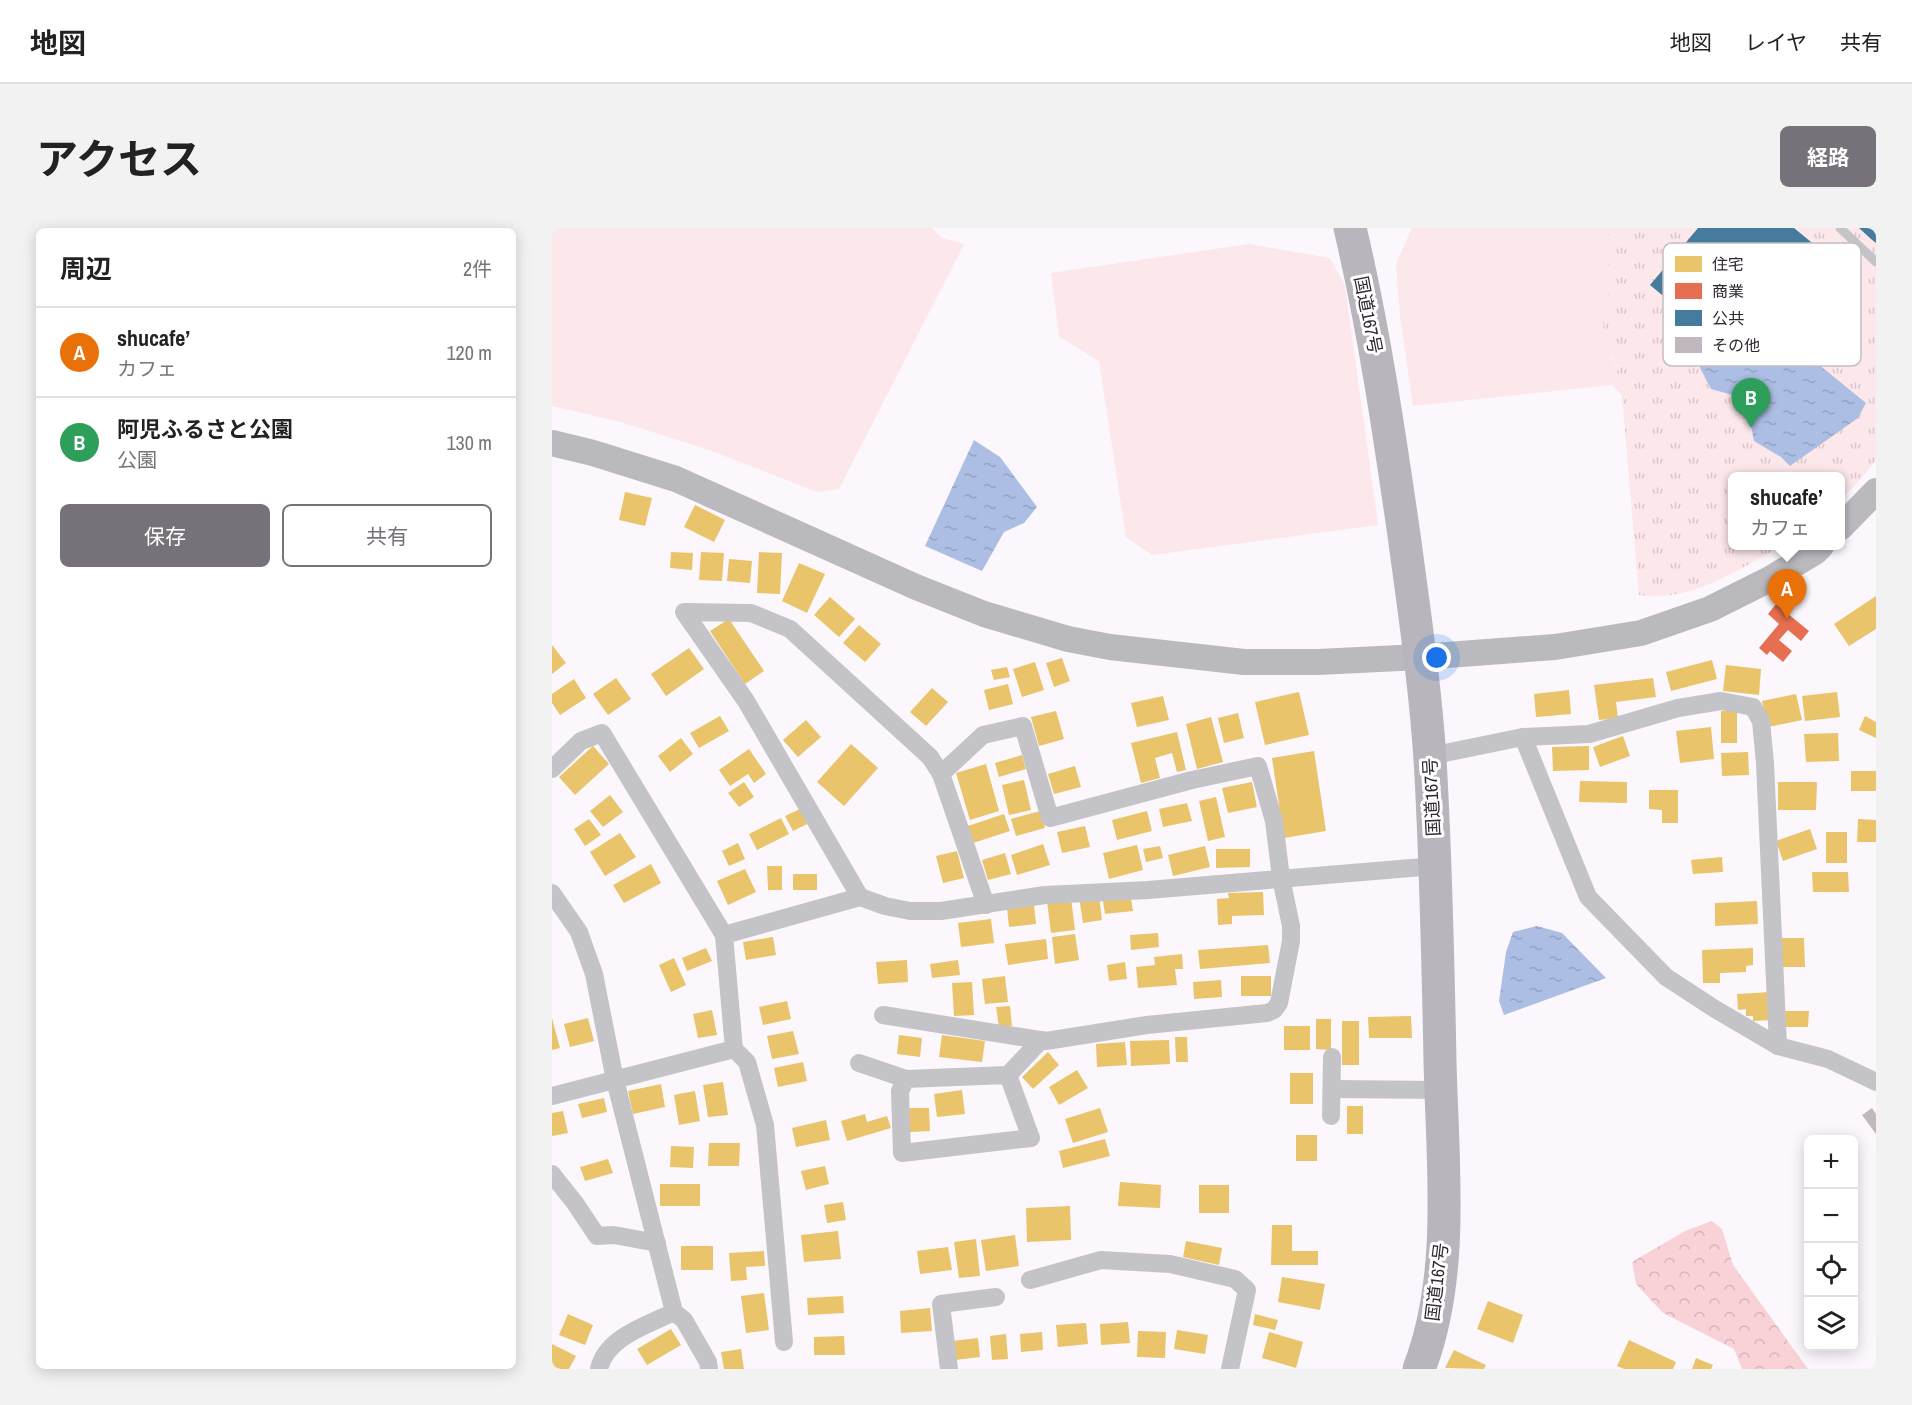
<!DOCTYPE html>
<html lang="ja">
<head>
<meta charset="utf-8">
<style>
  :root { --surface:#fff; --page:#f2f2f2; --text:#222; --muted:#767676; --line:#e0e0e0; --accent:#777179 }
  body { margin:0; font-family:"Archivo Narrow","Noto Sans JP",sans-serif; background:var(--page); color:var(--text) }
  .controls { position:absolute; right:18px; bottom:18px; display:grid; overflow:hidden; border-radius:9px; box-shadow:0 3px 15px #0003 }
  .controls button { width:54px; height:54px; display:grid; place-items:center; padding:0; border:0; border-bottom:2px solid var(--line); background:var(--surface); color:var(--text); font:30px sans-serif }
  .you { position:absolute; left:885px; top:430px; width:21px; height:21px; margin:-15px; border:4px solid #fff; border-radius:50%; background:#1a73e8; box-shadow:0 0 0 9px #1a73e833 }
  .badge { display:grid; place-items:center; width:39px; height:39px; border-radius:50%; background:var(--accent); color:#fff; font-size:20px; font-weight:700 }
  .pin { position:absolute; translate:-50% -50px; filter:drop-shadow(0 2px 3px #0008) }
  .pin::after { content:''; position:absolute; top:32px; width:21px; height:18px; background:inherit; clip-path:polygon(0 0,100% 0,50% 100%) }
  .popup { position:absolute; left:1176px; top:244px; width:117px; height:78px; box-sizing:border-box; display:grid; place-content:center; border-radius:9px; background:var(--surface); filter:drop-shadow(0 2px 4px #0005); font-size:20px; white-space:nowrap; color:var(--muted) }
  .popup b { font-size:22px; color:var(--text) }
  .popup::after { content:''; position:absolute; left:50%; top:100%; margin-left:-12px; border:12px solid transparent; border-top-color:var(--surface) }
  .list { margin:0; padding:0; list-style:none }
  h2 { display:flex; justify-content:space-between; align-items:center; height:78px; margin:0; padding:0 24px; font-size:26px }
  h2 small { font-size:20px; font-weight:400; color:var(--muted) }
  .list li { display:grid; grid-template-columns:39px 1fr auto; gap:18px; align-items:center; box-sizing:border-box; height:90px; padding:0 24px; border-top:2px solid var(--line) }
  .list b { display:block; font-size:22px; white-space:nowrap }
  .list p { margin:0; font-size:20px; white-space:nowrap; color:var(--muted) }
  .list em { font-size:20px; font-style:normal; color:var(--muted) }
  .actions { display:flex; gap:12px; padding:18px 24px }
  .actions a { flex:1; padding:14px 0; border:2px solid var(--accent); border-radius:9px; text-align:center; font-size:21px; color:var(--accent) }
  .actions .main { background:var(--accent); color:#fff }
  .icon { flex:none; width:33px; height:33px; fill:none; stroke:currentColor; stroke-width:2; stroke-linecap:round; stroke-linejoin:round }
  .map { position:relative; flex:none; width:1324px; height:1141px; overflow:hidden; border-radius:9px }
  header { display:flex; align-items:center; gap:36px; box-sizing:border-box; height:84px; padding:0 30px; background:var(--surface); border-bottom:2px solid var(--line) }
  header strong { font-size:28px }
  nav { display:flex; gap:33px; margin-inline-start:auto; font-size:21px }
  .intro { display:flex; align-items:center; justify-content:space-between; box-sizing:border-box; height:144px; padding:0 36px }
  h1 { margin:0; font-size:42px }
  .button { padding:15px 27px; border-radius:9px; background:var(--accent); color:#fff; font-size:21px; font-weight:700 }
  main { display:flex; gap:36px; padding:0 36px }
  aside { flex:1; background:var(--surface); border-radius:9px; box-shadow:0 3px 15px #0003 }
  .map>svg:first-child { display:block }
</style>
</head>
<body>
<header>
<strong>地図</strong>
<nav><a>地図</a><a>レイヤ</a><a>共有</a></nav>
</header>
<div class="intro"><h1>アクセス</h1><a class="button">経路</a></div>
<main>
<aside>
<h2>周辺<small>2件</small></h2>
<ul class="list">
<li><span class="badge" style="background:#e8710a">A</span><div><b>shucafe’</b><p>カフェ</p></div><em>120 m</em></li>
<li><span class="badge" style="background:#2e9e5b">B</span><div><b>阿児ふるさと公園</b><p>公園</p></div><em>130 m</em></li>
</ul>
<div class="actions"><a class="main">保存</a><a>共有</a></div>
</aside>
<div class="map">
<svg width="1324" height="1141" viewBox="0 0 1324 1141">
  <defs>
    <pattern id="forest-crowns" width="20" height="18" patternUnits="userSpaceOnUse" patternTransform="scale(1.5)"><rect width="20" height="18" fill="#f9d2d7"/><path d="M2 6a3 3 0 1 1 6 0M12 15a3 3 0 1 1 6 0" fill="none" stroke="#d6b4b9"/></pattern>
    <pattern id="park-tufts" width="24" height="20" patternUnits="userSpaceOnUse" patternTransform="scale(1.5)"><rect width="24" height="20" fill="#fce7eb"/><path d="M3 7l-1-3M5 7V3M7 7l1-3M15 17l-1-3M17 17v-4M19 17l1-3" fill="none" stroke="#d8c6ca"/></pattern>
    <pattern id="water-ripples" width="26" height="14" patternUnits="userSpaceOnUse" patternTransform="scale(1.5)"><rect width="26" height="14" fill="#acbee4"/><path d="M2 4q2-2 4 0t4 0M15 11q2-2 4 0t4 0" fill="none" stroke="#94a3c4"/></pattern>
  </defs>
  <rect width="100%" height="100%" fill="#fbf7fd"/>
  <!-- grass -->
  <g fill="#fce7eb">
    <path d="M0,0h380l10,10 22,6 -125,245 -22,3 -105,-41 -91,-29 -69,-16z"/>
    <path d="M860,0h196v73l-4,16 8,41 6,11 -6,16 -199,21 -13,-90 -4,-52z"/>
    <path d="M697,16l81,14 15,28 33,239 -226,30 -26,-18 -27,-176 -40,-25 -8,-63z"/>
  </g>
  <!-- forest -->
  <path fill="url(#forest-crowns)" d="M1160,993l10,8 11,36 75,104h-66l-8,-20 -71,-36 -27,-29 -4,-22 53,-31z"/>
  <!-- park -->
  <path fill="url(#park-tufts)" d="M1056,0h268v232l-22,27 -13,11v-21h-108v69h48c-42,24 -92,57 -142,49l-17,-199 -10,-11 6,-16 -15,-34 1,-18 4,-16z"/>
  <!-- water -->
  <g fill="url(#water-ripples)">
    <path d="M1191,75l123,100 -8,15 -68,48 -9,-9 -27,-16 -3,-15 7,-22 -3,-12 -11,-1 -8,5 -25,-7 -11,-21 -1,-17z"/>
    <path d="M422,212l26,17 37,50 -13,16 -20,9 -22,39 -57,-25z"/>
    <path d="M985,698l25,7 44,45 -102,37 -5,-14 7,-49 7,-20z"/>
  </g>
  <!-- homes -->
  <g fill="#e9c46a">
    <path d="M73,264l27,6 -7,28 -26,-6z"/>
    <path d="M143,277l30,15 -11,22 -30,-15z"/>
    <path d="M119,324l22,1 -1,17 -22,-2z"/>
    <path d="M149,324l23,1 -2,28 -23,-1z"/>
    <path d="M207,324l23,1 -2,41 -23,-1z"/>
    <path d="M177,331l23,2 -2,22 -23,-2z"/>
    <path d="M247,335l26,11 -18,39 -25,-12z"/>
    <path d="M1324,368v33l-27,17 -15,-22z"/>
    <path d="M278,369l25,22 -16,18 -25,-22z"/>
    <path d="M177,391l35,52 -19,13 -35,-53z"/>
    <path d="M307,397l22,19 -16,18 -22,-19z"/>
    <path d="M0,417l14,18 -14,11z"/>
    <path d="M137,420l15,21 -38,27 -15,-22z"/>
    <path d="M510,430l8,23 -16,6 -8,-24z"/>
    <path d="M1160,432l5,19 -46,12 -5,-19z"/>
    <path d="M483,434l9,28 -22,7 -9,-28z"/>
    <path d="M1174,437l35,4 -2,26 -36,-4z"/>
    <path d="M455,439l3,10 -16,3 -3,-10z"/>
    <path d="M64,450l15,21 -23,16 -15,-21z"/>
    <path d="M1101,450l3,19 -40,5 2,16 -19,2 -5,-35z"/>
    <path d="M22,451l12,19 -26,17 -8,-12v-9z"/>
    <path d="M456,456l5,20 -24,6 -5,-20z"/>
    <path d="M380,460l16,14 -22,24 -16,-14z"/>
    <path d="M1017,462l2,24 -35,3 -2,-23z"/>
    <path d="M747,464l10,43 -44,10 -10,-43z"/>
    <path d="M1285,464l3,25 -35,4 -3,-25z"/>
    <path d="M1244,466l6,26 -34,7 -6,-26z"/>
    <path d="M611,468l6,24 -32,7 -6,-24z"/>
    <path d="M504,483l8,28 -25,7 -8,-29z"/>
    <rect x="1169" y="483" width="16" height="32"/>
    <path d="M686,485l6,25 -20,5 -6,-25z"/>
    <path d="M168,488l9,15 -30,17 -9,-15z"/>
    <path d="M1313,488l11,6v16l-17,-8z"/>
    <path d="M659,489l12,45 -26,7 -11,-45z"/>
    <path d="M254,492l15,17 -23,20 -15,-17z"/>
    <path d="M1159,499l3,32 -34,4 -4,-32z"/>
    <path d="M625,504l9,38 -9,2 -5,-19 -17,5 5,20 -19,5 -10,-40z"/>
    <path d="M1286,505l1,28 -33,1 -2,-28z"/>
    <path d="M1071,508l7,20 -30,11 -7,-20z"/>
    <path d="M129,510l12,16 -23,18 -12,-16z"/>
    <path d="M299,516l27,24 -34,38 -27,-24z"/>
    <path d="M41,518l16,18 -34,31 -16,-18z"/>
    <path d="M1037,518v24l-36,1 -1,-24z"/>
    <path d="M197,521l17,25 -12,9 -6,-9 -18,12 -11,-16z"/>
    <path d="M762,523l12,80 -42,7 -12,-80z"/>
    <path d="M1196,524l1,23 -27,1 -1,-23z"/>
    <path d="M470,527l4,14 -27,8 -4,-14z"/>
    <path d="M434,536l13,47 -29,9 -14,-47z"/>
    <path d="M523,538l6,21 -27,7 -6,-20z"/>
    <rect x="1299" y="543" width="25" height="20"/>
    <path d="M472,552l7,30 -22,5 -7,-30z"/>
    <path d="M1028,553l47,1v21l-48,-1z"/>
    <path d="M192,554l10,15 -15,10 -11,-14z"/>
    <path d="M700,554l5,25 -29,6 -6,-25z"/>
    <path d="M1226,554h39l-1,28h-38z"/>
    <path d="M1097,562h29v33h-16v-13l-13,-1z"/>
    <path d="M58,567l13,17 -20,15 -13,-16z"/>
    <path d="M664,569l9,40 -17,4 -9,-40z"/>
    <path d="M635,575l5,18 -29,6 -4,-18z"/>
    <path d="M248,581l7,15 -14,7 -8,-15z"/>
    <path d="M488,583l5,17 -29,8 -5,-17z"/>
    <path d="M595,583l5,20 -35,9 -5,-20z"/>
    <path d="M452,586l6,17 -37,12 -5,-17z"/>
    <path d="M229,590l8,16 -32,16 -8,-16z"/>
    <path d="M37,591l12,16 -16,11 -11,-17z"/>
    <path d="M1306,591l18,1v22h-19z"/>
    <path d="M533,598l5,21 -28,6 -5,-21z"/>
    <path d="M1258,601l7,20 -34,12 -7,-20z"/>
    <rect x="1274" y="604" width="21" height="31"/>
    <path d="M68,605l16,24 -31,19 -15,-24z"/>
    <path d="M186,615l7,16 -16,7 -7,-15z"/>
    <path d="M491,616l7,21 -33,10 -6,-20z"/>
    <path d="M585,617l6,25 -34,9 -6,-26z"/>
    <path d="M608,618l3,12 -17,4 -3,-13z"/>
    <path d="M653,618l5,21 -37,9 -5,-21z"/>
    <path d="M664,621h34v18l-34,1z"/>
    <path d="M405,623l7,27 -21,5 -7,-27z"/>
    <path d="M453,625l6,21 -23,6 -6,-20z"/>
    <path d="M1170,629l1,15 -30,2 -2,-14z"/>
    <path d="M99,636l10,19 -37,20 -11,-18z"/>
    <path d="M215,638h15v24h-14z"/>
    <path d="M193,641l11,23 -28,13 -11,-24z"/>
    <path d="M1260,644h36l1,20h-36z"/>
    <rect x="241" y="646" width="24" height="16"/>
    <path d="M711,664l1,23 -32,1v8l-14,1 -1,-26 12,-1 -1,-5z"/>
    <path d="M547,667l3,25 -19,3 -4,-26z"/>
    <path d="M519,670l4,32 -24,3 -4,-32z"/>
    <path d="M579,670l2,13 -28,3 -2,-13z"/>
    <path d="M1205,673l1,23 -43,2v-23z"/>
    <path d="M482,677l2,19 -27,3 -2,-19z"/>
    <path d="M439,691l3,24 -33,4 -3,-24z"/>
    <path d="M606,705l1,14 -28,3 -1,-15z"/>
    <path d="M523,706l4,26 -24,4 -3,-27z"/>
    <path d="M221,709l3,18 -30,5 -3,-18z"/>
    <path d="M1230,710h22l1,29h-23z"/>
    <path d="M494,711l2,20 -40,6 -3,-21z"/>
    <path d="M716,717l2,18 -70,6 -2,-19z"/>
    <path d="M154,720l6,13 -25,10 -5,-13z"/>
    <path d="M1201,720v17l-7,1v6l-26,1v10h-17l-1,-33z"/>
    <path d="M630,726l1,15h-8l2,16 -39,3 -2,-21 19,-2 -1,-8z"/>
    <path d="M122,730l12,27 -15,7 -12,-27z"/>
    <path d="M355,732l1,22 -30,2 -2,-22z"/>
    <path d="M406,732l2,15 -28,3 -2,-14z"/>
    <path d="M573,734l2,17 -18,2 -2,-16z"/>
    <path d="M453,748l3,26 -23,2 -3,-25z"/>
    <rect x="689" y="748" width="30" height="20"/>
    <path d="M669,752l1,17 -28,2 -1,-17z"/>
    <path d="M420,754l2,33 -20,1 -2,-33z"/>
    <path d="M1218,764l2,28 -19,1v-5h-7v-7l-8,1 -1,-16z"/>
    <path d="M235,773l4,18 -28,6 -4,-18z"/>
    <path d="M458,778l2,20 -13,1 -3,-20z"/>
    <path d="M160,782l5,25 -19,3 -5,-24z"/>
    <path d="M1231,783h26l-1,16h-25z"/>
    <path d="M859,788l1,22h-43l-1,-21z"/>
    <path d="M0,790l8,30 -8,2z"/>
    <path d="M36,790l6,23 -24,6 -6,-23z"/>
    <path d="M764,791h15v31l-15,-1z"/>
    <rect x="790" y="793" width="17" height="44"/>
    <rect x="732" y="798" width="26" height="24"/>
    <path d="M241,803l6,23 -27,5 -5,-23z"/>
    <path d="M347,807l23,3 -2,19 -23,-3z"/>
    <path d="M390,807l43,6 -3,21 -43,-5z"/>
    <path d="M623,809h12l1,25h-12z"/>
    <path d="M617,812l1,24 -39,2 -1,-25z"/>
    <path d="M573,814l2,23 -30,2 -1,-23z"/>
    <path d="M496,824l11,13 -26,24 -11,-12z"/>
    <path d="M251,834l4,19 -29,6 -4,-19z"/>
    <path d="M525,842l11,18 -29,17 -10,-18z"/>
    <rect x="738" y="845" width="23" height="31"/>
    <path d="M171,854l5,33 -20,2 -5,-32z"/>
    <path d="M109,856l4,23 -32,7 -5,-23z"/>
    <path d="M410,862l3,24 -28,3 -3,-23z"/>
    <path d="M143,863l5,30 -21,4 -5,-30z"/>
    <path d="M52,870l3,14 -25,6 -4,-14z"/>
    <rect x="795" y="878" width="16" height="28"/>
    <path d="M357,880h20l1,23 -20,1z"/>
    <path d="M548,880l8,24 -35,11 -8,-24z"/>
    <path d="M11,883l5,22 -16,3v-23z"/>
    <path d="M313,886l2,8 20,-6 4,12 -44,13 -6,-20z"/>
    <path d="M274,892l4,20 -34,7 -4,-19z"/>
    <rect x="744" y="907" width="21" height="26"/>
    <path d="M553,911l5,17 -47,12 -4,-17z"/>
    <path d="M157,915h31l-1,23h-31z"/>
    <path d="M119,918l23,1 -1,21 -23,-1z"/>
    <path d="M56,931l5,14 -28,8 -5,-14z"/>
    <path d="M273,938l4,18 -23,6 -5,-19z"/>
    <path d="M568,954l41,3 -1,23 -42,-2z"/>
    <rect x="108" y="956" width="40" height="22"/>
    <rect x="647" y="957" width="30" height="28"/>
    <path d="M291,974l3,18 -19,3 -3,-18z"/>
    <path d="M518,978l1,34 -44,2 -1,-34z"/>
    <path d="M720,997h20v26h26v14h-47z"/>
    <path d="M286,1003l3,28 -37,3 -3,-27z"/>
    <path d="M463,1007l4,31 -33,5 -5,-31z"/>
    <path d="M424,1011l4,37 -21,2 -5,-36z"/>
    <path d="M634,1013l36,7 -3,17 -36,-8z"/>
    <rect x="129" y="1018" width="32" height="24"/>
    <path d="M396,1019l4,23 -32,4 -3,-23z"/>
    <path d="M212,1023l1,15 -19,1 1,13 -16,1 -2,-28z"/>
    <path d="M730,1049l43,7 -5,26 -42,-8z"/>
    <path d="M212,1065l5,37 -23,3 -5,-37z"/>
    <path d="M291,1068l1,17 -36,2 -1,-17z"/>
    <path d="M936,1073l35,14 -10,28 -36,-14z"/>
    <path d="M378,1080l2,23 -31,2 -1,-22z"/>
    <path d="M16,1086l25,11 -8,20 -26,-10z"/>
    <path d="M703,1086l23,6 -3,10 -22,-5z"/>
    <path d="M576,1094l2,21 -29,2 -1,-21z"/>
    <path d="M534,1095l2,21 -30,3 -2,-22z"/>
    <path d="M119,1101l10,16 -34,20 -10,-16z"/>
    <path d="M625,1102l31,5 -3,19 -31,-5z"/>
    <path d="M586,1103l28,1 -1,26 -28,-1z"/>
    <path d="M490,1104l1,18 -22,2 -1,-18z"/>
    <path d="M717,1104l34,10 -7,26 -34,-10z"/>
    <path d="M454,1106l2,25 -16,1 -2,-24z"/>
    <path d="M292,1108l1,19h-31v-18z"/>
    <path d="M426,1110l2,19 -25,3 -3,-19z"/>
    <path d="M1077,1112l47,22 -3,7h-49l-7,-3z"/>
    <path d="M0,1116l24,12 -7,13h-11l-6,-3z"/>
    <path d="M189,1121l3,20h-20l-3,-17z"/>
    <path d="M902,1122l32,15 -2,4 -39,-1z"/>
    <path d="M1144,1130l17,7 -2,4h-19z"/>
  </g>
  <!-- shops -->
  <path fill="#e76f51" d="M1224,376l33,27 -8,10 -13,-11 -9,10 13,11 -9,11 -13,-11 -3,4 -8,-7 20,-24 -11,-10z"/>
  <!-- public -->
  <g fill="#457b9d">
    <path d="M1146,0h96l51,42 -53,64 -54,-46 -35,41 -53,-44z"/>
    <path d="M1307,0h17v15l-5,-4z"/>
  </g>
  <!-- building -->
  <path fill="#c0b8be" d="M1320,880l4,6v20l-14,-19z"/>
  <g fill="none" stroke-linecap="round" stroke-linejoin="round">
    <!-- lane -->
    <path stroke="#c4c3c7" stroke-width="9" d="M1288,0l36,34"/>
    <!-- street -->
    <g stroke="#c4c3c7" stroke-width="18">
      <path d="M971,509l66,-3 89,-26 43,-7 32,6 8,14 4,42 13,283"/>
      <path d="M878,528l93,-19 65,160 78,80 49,32 63,37 50,13 48,23"/>
      <path d="M0,541l29,-28 21,-8 122,202 10,114 13,13 18,63 19,217"/>
      <path d="M0,665l27,39 15,42 21,106 59,232 10,8 24,42 1,7"/>
      <path d="M308,669l-114,-196 -62,-89 67,1 39,16 140,128 11,17 45,131"/>
      <path d="M172,707l136,-38 25,9 25,5h31l104,-16 103,-5 287,-24"/>
      <path d="M331,787l163,26 101,-16 120,-12 7,-3 5,-7 12,-62v-15l-10,-48 -7,-57 -16,-55 -66,14 -142,38 -27,-92 -40,9 -42,39"/>
      <path d="M307,835l47,16"/>
      <path d="M456,847l23,63 -129,15 -2,-62 6,-12 102,-4 33,-35"/>
      <path d="M780,861l109,1"/>
      <path d="M0,868l182,-47"/>
      <path d="M779,888l1,-59"/>
      <path d="M0,946l23,29 22,33 17,-1 43,8"/>
      <path d="M478,1052l71,-20 69,4 65,15 12,11 -17,79"/>
      <path d="M47,1141c7,-32 49,-44 75,-57"/>
      <path d="M397,1141l-8,-65 55,-7"/>
    </g>
    <!-- secondary -->
    <g stroke="#bab9be" stroke-width="26">
      <path d="M0,215l41,10 83,26 240,108 68,27 84,25 42,8 134,15h74l102,-5 135,-10 86,-14 69,-24 60,-30 45,-27 6,-6"/>
      <path d="M1289,299l35,-36"/>
    </g>
    <!-- highway -->
    <path stroke="#b8b6bc" stroke-width="33" d="M798,0c24,101 39,204 54,307 10,75 21,149 26,224 6,100 8,201 10,301 2,99 16,214 -21,309"/>
  </g>
  <g text-anchor="middle" stroke-width="6" stroke-linejoin="round" paint-order="stroke">
    <!-- street labels -->
    <g font-size="18" fill="#302932" stroke="#fff">
      <text transform="translate(816 87) rotate(79)" y="6">国道167号</text>
      <text transform="translate(880 569) rotate(-93)" y="6">国道167号</text>
      <text transform="translate(885 1054) rotate(-83)" y="6">国道167号</text>
    </g>
  </g>
  <!-- legend -->
  <rect x="1111" y="15" width="198" height="123" rx="9" fill="#fff" stroke="#c1bfc2" stroke-width="1.5"/>
  <rect x="1123" y="28" width="27" height="16" fill="#e9c46a"/>
  <rect x="1123" y="55" width="27" height="16" fill="#e76f51"/>
  <rect x="1123" y="82" width="27" height="16" fill="#457b9d"/>
  <rect x="1123" y="109" width="27" height="16" fill="#c0b8be"/>
  <g font-size="16" fill="#302932">
    <text x="1160" y="42">住宅</text>
    <text x="1160" y="69">商業</text>
    <text x="1160" y="96">公共</text>
    <text x="1160" y="123">その他</text>
  </g>
</svg>
<div class="controls">
<button>+</button>
<button>−</button>
<button><svg class="icon" aria-label="locate" viewBox="0 0 24 24"><circle cx="12" cy="12" r="6"/><path d="M12 2v4M12 18v4M2 12h4M18 12h4"/></svg></button>
<button><svg class="icon" aria-label="layers" viewBox="0 0 24 24"><path d="M12 4l9 5-9 5-9-5zM3 14l9 5 9-5"/></svg></button>
</div>
<div class="you"></div>
<div class="pin badge" style="left:1235px;top:391px;background:#e8710a">A</div>
<div class="popup"><b>shucafe’</b>カフェ</div>
<div class="pin badge" style="left:1199px;top:200px;background:#2e9e5b">B</div>
</div>
</main>
</body>
</html>
